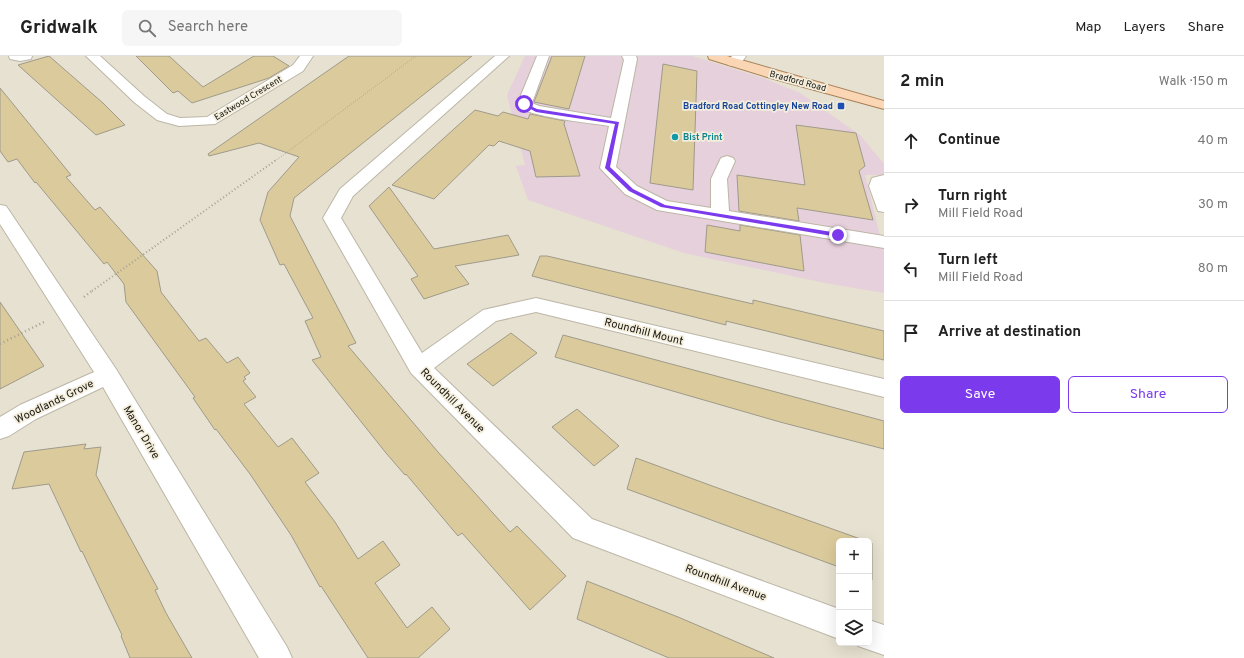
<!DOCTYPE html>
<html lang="en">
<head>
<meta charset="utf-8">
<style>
  :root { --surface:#fff; --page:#f6f6f6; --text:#222; --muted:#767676; --line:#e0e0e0; --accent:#7c3aed }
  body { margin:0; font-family:Overpass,sans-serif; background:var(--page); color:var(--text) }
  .controls { position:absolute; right:12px; bottom:12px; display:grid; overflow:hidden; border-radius:6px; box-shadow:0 4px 16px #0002 }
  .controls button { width:36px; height:36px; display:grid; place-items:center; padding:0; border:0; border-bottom:1px solid var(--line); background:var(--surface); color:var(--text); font:20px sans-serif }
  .stop { position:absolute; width:12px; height:12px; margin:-9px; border:3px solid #7c3aed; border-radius:50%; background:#fff }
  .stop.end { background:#7c3aed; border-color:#fff; box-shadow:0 1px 4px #0008 }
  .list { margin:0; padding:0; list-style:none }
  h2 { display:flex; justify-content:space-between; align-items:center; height:52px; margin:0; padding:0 16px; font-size:17px }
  h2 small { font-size:13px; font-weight:400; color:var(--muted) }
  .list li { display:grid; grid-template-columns:26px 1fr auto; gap:12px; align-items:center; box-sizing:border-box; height:64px; padding:0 16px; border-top:1px solid var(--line) }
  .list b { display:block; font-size:15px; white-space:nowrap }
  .list p { margin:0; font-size:13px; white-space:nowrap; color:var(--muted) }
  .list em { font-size:13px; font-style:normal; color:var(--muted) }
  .actions { display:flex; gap:8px; padding:12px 16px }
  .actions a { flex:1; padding:9px 0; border:1px solid var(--accent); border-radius:6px; text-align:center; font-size:14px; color:var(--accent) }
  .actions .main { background:var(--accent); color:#fff }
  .icon { flex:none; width:22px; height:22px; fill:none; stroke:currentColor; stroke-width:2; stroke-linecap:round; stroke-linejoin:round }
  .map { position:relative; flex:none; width:884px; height:602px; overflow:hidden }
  header { display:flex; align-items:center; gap:24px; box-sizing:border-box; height:56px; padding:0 20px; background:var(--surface); border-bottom:1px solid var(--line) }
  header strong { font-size:19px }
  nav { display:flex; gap:22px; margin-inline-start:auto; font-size:14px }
  .search { width:280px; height:36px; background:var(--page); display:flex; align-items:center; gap:10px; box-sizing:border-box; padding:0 14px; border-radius:6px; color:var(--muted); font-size:15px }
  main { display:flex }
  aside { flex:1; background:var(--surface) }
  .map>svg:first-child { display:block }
</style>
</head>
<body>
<header>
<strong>Gridwalk</strong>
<div class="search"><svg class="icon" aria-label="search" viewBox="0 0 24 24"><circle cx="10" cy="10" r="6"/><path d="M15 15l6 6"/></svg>Search here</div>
<nav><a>Map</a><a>Layers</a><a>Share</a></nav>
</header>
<main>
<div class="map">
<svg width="884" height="602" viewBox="0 0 884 602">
  <rect width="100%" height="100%" fill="#e6e1d0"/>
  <!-- commercial -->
  <path fill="#e6d0dc" d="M525,0h167l71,22 37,15 60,42 24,29v11h-19l19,77v41l-59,-10 -141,-30 -156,-53 -12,-34 9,-1 -18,-70z"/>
  <!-- building -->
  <g fill="#dbcb9c" stroke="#9f9a8a">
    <path d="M49,0l54,47 22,22 -29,10 -78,-70z"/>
    <path d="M136,0h33l34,31 51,-31h19l16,10 -20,12 -77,25 -14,-12 -5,2z"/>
    <path d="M349,0h123l-178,142 -4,18 66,127 -8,3 90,106 72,80 7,-6 49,50 -36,34 -68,-77 -4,3 -52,-62 -1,1 -19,-22 -74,-93 9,-3 -16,-36 8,-3 -29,-54 -4,1 -20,-45 8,-28 31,-35 -40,-14 -50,13 -1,-2z"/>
    <path d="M552,0h33l-16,53 -35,-7z"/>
    <path d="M663,8l34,7 -4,119 -43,-7z"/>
    <path d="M0,32l71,87 -5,2 29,33 5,-3 57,64 4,21 38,49 7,-3 21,25 11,-6 12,16 -6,4 2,2 -3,2 13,16 -12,7 34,43 14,-9 27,35 -14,9 30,40 23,37 25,-18 17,24 -25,18 32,45 25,-21 18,22 -32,29h-50l-47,-72 -1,1 -29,-52 -41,-61 -34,-45 -1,1 -22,-32 2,-1 -69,-95 -2,-18 -17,-22 -3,2 -68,-82 -1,1 -18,-24 -9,3 -8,-11z"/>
    <path d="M475,54l23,6 5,-4 25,7 2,-5 35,7 -1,3 16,52 -44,1 -6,-26 -31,-10 -5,5 -5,-1 -55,54 -42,-14z"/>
    <path d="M796,69l60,8 9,33 -6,5 14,49 -76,-12 2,13 -60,-10 -2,-36 68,10z"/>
    <path d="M389,131l45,62 74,-14 11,20 -64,11 14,18 -45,15 -13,-20 7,-3 -49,-70z"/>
    <path d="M707,169l33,6v-6l60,10 4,36 -99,-19z"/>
    <path d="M540,200h7l206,48v-4l131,31v29l-158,-39v4l-194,-49z"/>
    <path d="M0,246l44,64 -44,23z"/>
    <path d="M511,277l26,20 -44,33 -26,-22z"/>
    <path d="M563,279l321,86v28l-104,-27 -225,-65z"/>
    <path d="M577,353l42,37 -25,20 -42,-39z"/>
    <path d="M86,388l-2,5 17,-2 -5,28 62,114 -3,1 11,23 26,45h-62l-9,-22 1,-1 -40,-84 -1,1 -32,-68 -37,5 12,-37z"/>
    <path d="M636,402l79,29 151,54h-27v26l-212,-78z"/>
    <path d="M869,486l3,1v37l-3,-1z"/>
    <path d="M587,525l91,36 96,41h-105l-92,-39z"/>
  </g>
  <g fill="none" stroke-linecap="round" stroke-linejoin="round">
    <!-- minor casing -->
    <g stroke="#bcb6a6" stroke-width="2">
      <g id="minor">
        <path d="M9,0h23l-1,3 -11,2 -10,-2z"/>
        <path d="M86,0h14l44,40 23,18 13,4 27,-1 86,-52 7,-9h13l-10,15 -88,53 -36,2 -22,-6 -23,-18z"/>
        <path d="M495,0h14l-156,140 -12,22 81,135 61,-43 53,-12 348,81v18l-348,-85 -40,9 -62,47 158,151 247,90v30l-266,-101 -162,-165 -88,-155 17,-29z"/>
        <path d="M537,0h12l-17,47 7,3 72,12 13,-58 -2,-4h14l1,3 -21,108 21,19 30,15 44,7v-29l10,-21 6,-2 6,2 2,3 -8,18 2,32 155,25v12l-227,-38 -32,-16 -25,-26 9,-42c-16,-3 -84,-9 -92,-21z"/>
        <path d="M732,0h14c-4,7 -10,11 -18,9l-1,-3z"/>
        <path d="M884,119v37l-6,-1 -9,-25 3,-8z"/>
        <path d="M0,149l6,1 110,163 171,278 5,11h-33l-156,-271 -67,32 -27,17 -9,3v-22l20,-12 74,-33 -94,-148z"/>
        <path d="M869,564l15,5v30l-26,-9 -1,-3h12z"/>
      </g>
    </g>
    <!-- major casing -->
    <g stroke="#a8815a" stroke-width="2">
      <path id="major" d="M708,0h19l157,45v8l-117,-32 -58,-18z"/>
    </g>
    <!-- path-far2 -->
    <path stroke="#a4a093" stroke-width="1.5" stroke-dasharray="0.5 2" stroke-linecap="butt" d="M275,105l141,-105"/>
    <!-- path-far1 -->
    <path stroke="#a4a093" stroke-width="2" stroke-dasharray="1 2.5" stroke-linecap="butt" d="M92,235l184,-131"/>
    <!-- path -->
    <g stroke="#a4a093" stroke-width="2.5" stroke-dasharray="1 3" stroke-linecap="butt">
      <path d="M84,241l9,-7"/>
      <path d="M0,288l46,-23"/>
    </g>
    <!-- minor -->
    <use href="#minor" fill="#fff" fill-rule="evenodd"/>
    <!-- major -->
    <use href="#major" fill="#fad6b5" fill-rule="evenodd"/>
  </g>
  <!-- route -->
  <path fill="#7c3aed" d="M522,48h4l11,5 82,13 -9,45 23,22 32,16 173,28 3,2 -3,2 -177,-30 -32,-16 -24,-23 10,-44 -79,-12z"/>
  <!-- markers -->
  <rect fill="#1a4fb4" stroke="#f4eedd" stroke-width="1.5" x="837" y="46" width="8" height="8" rx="2"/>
  <circle fill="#0f9aa8" stroke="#f4eedd" stroke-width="1.5" cx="675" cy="81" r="4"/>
  <g text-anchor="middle" stroke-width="3.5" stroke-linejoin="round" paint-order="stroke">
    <!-- far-street labels -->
    <g font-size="9" fill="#16140e" stroke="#f4eedd">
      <text transform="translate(798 25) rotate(15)" y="3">Bradford Road</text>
      <text transform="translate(248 42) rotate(-31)" y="3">Eastwood Crescent</text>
    </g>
    <!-- far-transit labels -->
    <g font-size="9" font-weight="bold" fill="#164399" stroke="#f4eedd" text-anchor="end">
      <text x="833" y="53">Bradford Road Cottingley New Road</text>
    </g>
    <!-- far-culture labels -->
    <g font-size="9" font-weight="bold" fill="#0d838f" stroke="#f4eedd" text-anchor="start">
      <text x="683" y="84">Bist Print</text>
    </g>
    <!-- street labels -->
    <g font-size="11" fill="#16140e" stroke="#f4eedd">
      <text transform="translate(644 275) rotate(14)" y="4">Roundhill Mount</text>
      <text transform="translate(453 344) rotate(45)" y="4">Roundhill Avenue</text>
      <text transform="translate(54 345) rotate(-26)" y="4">Woodlands Grove</text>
      <text transform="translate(142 376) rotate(59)" y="4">Manor Drive</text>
      <text transform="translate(726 526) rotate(20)" y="4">Roundhill Avenue</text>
    </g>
  </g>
</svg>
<div class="controls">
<button>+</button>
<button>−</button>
<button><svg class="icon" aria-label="layers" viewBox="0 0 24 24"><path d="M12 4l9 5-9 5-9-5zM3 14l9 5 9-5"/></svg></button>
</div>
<div class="stop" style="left:524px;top:48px"></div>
<div class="stop end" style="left:838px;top:179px"></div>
</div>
<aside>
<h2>2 min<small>Walk · 150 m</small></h2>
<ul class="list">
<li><svg class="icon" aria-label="ahead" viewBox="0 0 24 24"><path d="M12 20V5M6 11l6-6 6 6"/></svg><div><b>Continue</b></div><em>40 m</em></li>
<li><svg class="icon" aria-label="right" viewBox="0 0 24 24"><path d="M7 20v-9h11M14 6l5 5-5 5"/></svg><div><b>Turn right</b><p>Mill Field Road</p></div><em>30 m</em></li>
<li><svg class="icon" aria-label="left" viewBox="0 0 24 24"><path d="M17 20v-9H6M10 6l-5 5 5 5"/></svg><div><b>Turn left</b><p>Mill Field Road</p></div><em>80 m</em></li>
<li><svg class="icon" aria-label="arrive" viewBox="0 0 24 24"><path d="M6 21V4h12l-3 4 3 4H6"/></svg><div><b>Arrive at destination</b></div></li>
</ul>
<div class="actions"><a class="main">Save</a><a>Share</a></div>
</aside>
</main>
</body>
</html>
